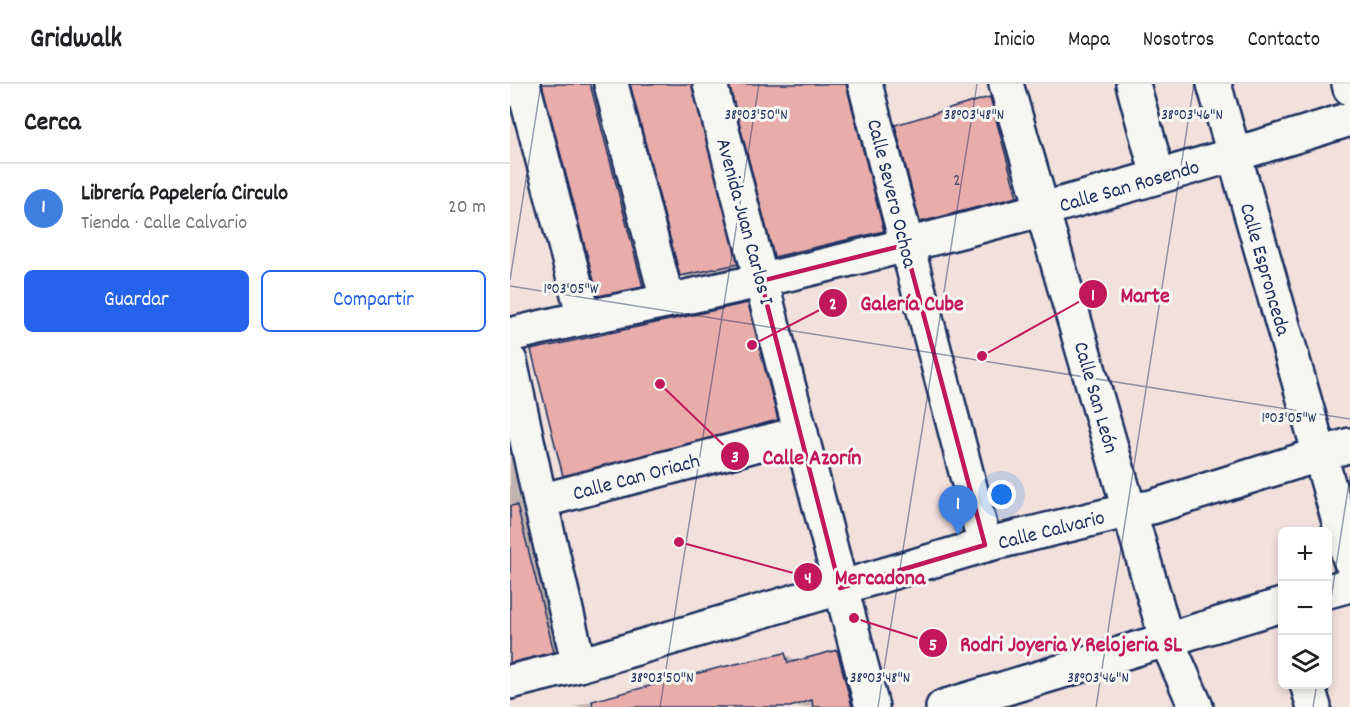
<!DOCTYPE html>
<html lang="es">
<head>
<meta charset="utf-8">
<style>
  :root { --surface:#fff; --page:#f6f6f6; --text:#202124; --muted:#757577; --line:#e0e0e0; --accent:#2563eb }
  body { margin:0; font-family:Dekko,sans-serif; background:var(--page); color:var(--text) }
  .controls { position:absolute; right:18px; bottom:18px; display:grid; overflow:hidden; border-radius:9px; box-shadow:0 3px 9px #0003 }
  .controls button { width:54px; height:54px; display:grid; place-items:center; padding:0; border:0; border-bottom:2px solid var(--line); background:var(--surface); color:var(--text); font:30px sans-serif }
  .you { position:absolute; left:492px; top:411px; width:21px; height:21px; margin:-15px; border:4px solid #fff; border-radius:50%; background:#1a73e8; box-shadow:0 0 0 9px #1a73e833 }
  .badge { display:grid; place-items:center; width:39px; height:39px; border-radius:50%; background:var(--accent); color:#fff; font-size:20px; font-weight:700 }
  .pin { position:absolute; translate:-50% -50px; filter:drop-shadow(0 2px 3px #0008) }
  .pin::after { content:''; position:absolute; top:32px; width:21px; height:18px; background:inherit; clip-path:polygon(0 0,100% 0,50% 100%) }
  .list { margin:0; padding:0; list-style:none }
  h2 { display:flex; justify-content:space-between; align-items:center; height:78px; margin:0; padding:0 24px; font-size:26px }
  h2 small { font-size:20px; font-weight:400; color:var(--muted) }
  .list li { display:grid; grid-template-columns:39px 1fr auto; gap:18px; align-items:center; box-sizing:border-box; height:90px; padding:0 24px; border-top:2px solid var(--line) }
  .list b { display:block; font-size:22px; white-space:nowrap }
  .list p { margin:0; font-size:20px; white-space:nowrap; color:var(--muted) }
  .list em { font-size:20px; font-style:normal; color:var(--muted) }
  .actions { display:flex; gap:12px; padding:18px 24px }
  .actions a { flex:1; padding:14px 0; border:2px solid var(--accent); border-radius:9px; text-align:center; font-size:21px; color:var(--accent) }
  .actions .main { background:var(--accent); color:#fff }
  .icon { flex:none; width:33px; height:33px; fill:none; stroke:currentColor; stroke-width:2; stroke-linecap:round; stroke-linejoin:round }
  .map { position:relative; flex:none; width:840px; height:623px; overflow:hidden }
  header { display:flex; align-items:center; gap:36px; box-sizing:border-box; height:84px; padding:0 30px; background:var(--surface); border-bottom:2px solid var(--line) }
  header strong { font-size:28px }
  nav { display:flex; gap:33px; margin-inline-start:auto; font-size:21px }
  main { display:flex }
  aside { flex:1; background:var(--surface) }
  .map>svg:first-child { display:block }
</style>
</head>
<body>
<header>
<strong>Gridwalk</strong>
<nav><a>Inicio</a><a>Mapa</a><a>Nosotros</a><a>Contacto</a></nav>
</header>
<main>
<aside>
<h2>Cerca<small></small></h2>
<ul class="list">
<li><span class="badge" style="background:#3f7fe0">1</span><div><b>Librería Papelería Circulo</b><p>Tienda · Calle Calvario</p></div><em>20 m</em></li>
</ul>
<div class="actions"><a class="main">Guardar</a><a>Compartir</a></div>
</aside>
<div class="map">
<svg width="840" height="623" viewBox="0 0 840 623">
  <rect width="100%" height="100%" fill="#f2e0dd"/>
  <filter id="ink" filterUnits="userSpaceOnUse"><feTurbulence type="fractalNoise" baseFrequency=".0167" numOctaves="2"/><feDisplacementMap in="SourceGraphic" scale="12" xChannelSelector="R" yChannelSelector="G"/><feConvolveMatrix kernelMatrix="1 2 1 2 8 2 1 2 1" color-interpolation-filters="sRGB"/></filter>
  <g filter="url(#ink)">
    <!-- shadow -->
    <g fill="#0003" fill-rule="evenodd">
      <path d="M34,0h53l55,208 -43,9 -10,-6z"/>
      <path d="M122,0h83l41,191 -55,12 -19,-12z"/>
      <path d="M221,0h132l40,158 -108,25 -19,-11z"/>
      <path d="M479,14l18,10 26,98 -94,25 -17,-10zM513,109l1,3 -90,24v-3z"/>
      <path d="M237,220l19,11 30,115 -213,55 -19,-10z"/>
      <path d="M0,364l53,209 -53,14z"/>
      <path d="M327,567l17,10 12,46h-293l52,-16 3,2 157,-39 13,8z"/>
    </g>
    <!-- building -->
    <g fill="#e8acab" stroke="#1b2f5e" stroke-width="1.5">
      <path d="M32,0h48l53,203 -45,9z"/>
      <path d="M120,0h62l46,180 -58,12z"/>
      <path d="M219,0h117l38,147 -110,26z"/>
      <path d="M480,13l27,100 -97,25 -25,-97z"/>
      <path d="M238,219l30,117 -215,56 -32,-126z"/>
      <path d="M7,421l37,147 -44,11v-157z"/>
      <path d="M327,566l15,57h-39l-1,-7 -22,7h-197l-1,-6 126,-33 67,-15 3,10z"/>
    </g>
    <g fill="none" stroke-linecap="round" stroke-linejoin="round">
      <!-- minor casing -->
      <g stroke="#1b2f5e" stroke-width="38">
        <g id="minor">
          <path d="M13,0l61,233"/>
          <path d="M101,0l56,216"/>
          <path d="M200,0l162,623"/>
          <path d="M355,0l120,461"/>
          <path d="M496,0l161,557 29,66"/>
          <path d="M623,0l25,92"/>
          <path d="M704,0l136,476"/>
          <path d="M839,0l1,4"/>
          <path d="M0,251c84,-21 169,-35 253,-55 197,-46 393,-100 587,-161"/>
          <path d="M0,277l30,140 39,164"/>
          <path d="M30,417l261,-68"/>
          <path d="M818,507l22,-6"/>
          <path d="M0,598l69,-17 406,-120 145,-35 22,-3 198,-62"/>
          <path d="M797,600l7,23"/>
          <path d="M433,623l339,-102"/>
        </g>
      </g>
      <!-- minor -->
      <use href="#minor" stroke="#f6f6f2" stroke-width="33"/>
    </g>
  </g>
  <!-- marked area -->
  <path fill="none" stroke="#c2185b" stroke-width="4.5" stroke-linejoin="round" d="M395,161l80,300 -145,43 -79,-307z"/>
  <!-- ticks -->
  <path fill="none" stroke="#1b2f5e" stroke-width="1.5" stroke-opacity="0.45" d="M0,196l31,-196M0,202l840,133M818,534l22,-142M150,623l99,-623M368,623l99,-623M586,623l98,-623M803,623l4,-23"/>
  <g text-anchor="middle" stroke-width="6" stroke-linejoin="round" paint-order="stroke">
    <!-- number labels -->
    <g font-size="18" fill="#4e4e71">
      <text x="447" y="101">2</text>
    </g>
    <!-- street labels -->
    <g font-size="21" fill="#1b2f5e" stroke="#f6f6f2">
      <text transform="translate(619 101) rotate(-16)" y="7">Calle San Rosendo</text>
      <text transform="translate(383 109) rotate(76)" y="7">Calle Severo Ochoa</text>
      <text transform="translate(236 137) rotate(75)" y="7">Avenida Juan Carlos I</text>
      <text transform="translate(756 185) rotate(74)" y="7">Calle Espronceda</text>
      <text transform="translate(587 313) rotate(74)" y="7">Calle San León</text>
      <text transform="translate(126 392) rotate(-15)" y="7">Calle Can Oriach</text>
      <text transform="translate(541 445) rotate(-14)" y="7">Calle Calvario</text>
    </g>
  </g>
  <g font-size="15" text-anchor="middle" fill="#1b2f5e" stroke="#f6f6f2" stroke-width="6" stroke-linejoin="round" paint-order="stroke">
    <text x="246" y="35">38°03'50"N</text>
    <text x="464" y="35">38°03'48"N</text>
    <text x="682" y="35">38°03'46"N</text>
    <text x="61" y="209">1°03'05"W</text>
    <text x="779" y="338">1°03'05"W</text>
    <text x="152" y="598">38°03'50"N</text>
    <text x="370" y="598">38°03'48"N</text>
    <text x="588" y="598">38°03'46"N</text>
  </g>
  <!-- callouts -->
  <path fill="none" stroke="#c2185b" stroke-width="2" d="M472 272L583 210M242 261L323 219M150 300L225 372M169 458L298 493M344 534L423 559"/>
  <g fill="#c2185b" stroke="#f6f6f2" stroke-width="2">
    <circle cx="472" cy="272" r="6"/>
    <circle cx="242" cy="261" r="6"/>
    <circle cx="150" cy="300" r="6"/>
    <circle cx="169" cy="458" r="6"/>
    <circle cx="344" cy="534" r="6"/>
    <circle cx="583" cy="210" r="15"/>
    <circle cx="323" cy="219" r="15"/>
    <circle cx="225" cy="372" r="15"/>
    <circle cx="298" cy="493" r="15"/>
    <circle cx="423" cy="559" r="15"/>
  </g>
  <g font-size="18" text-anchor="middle" font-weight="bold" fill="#fff">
    <text x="583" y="216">1</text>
    <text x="323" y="225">2</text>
    <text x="225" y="378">3</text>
    <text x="298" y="499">4</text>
    <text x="423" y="566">5</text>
  </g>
  <g font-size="22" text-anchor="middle" font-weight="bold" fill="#c2185b" stroke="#f6f6f2" stroke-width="6" stroke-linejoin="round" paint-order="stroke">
    <text x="635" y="218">Marte</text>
    <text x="402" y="226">Galería Cube</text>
    <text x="302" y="380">Calle Azorín</text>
    <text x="370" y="500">Mercadona</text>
    <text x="561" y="567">Rodri Joyeria Y Relojeria SL</text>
  </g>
</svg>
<div class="controls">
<button>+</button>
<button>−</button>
<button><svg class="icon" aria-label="layers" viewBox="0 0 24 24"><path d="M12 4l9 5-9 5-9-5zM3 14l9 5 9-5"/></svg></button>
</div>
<div class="you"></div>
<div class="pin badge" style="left:448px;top:451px;background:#3f7fe0">1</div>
</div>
</main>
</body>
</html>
